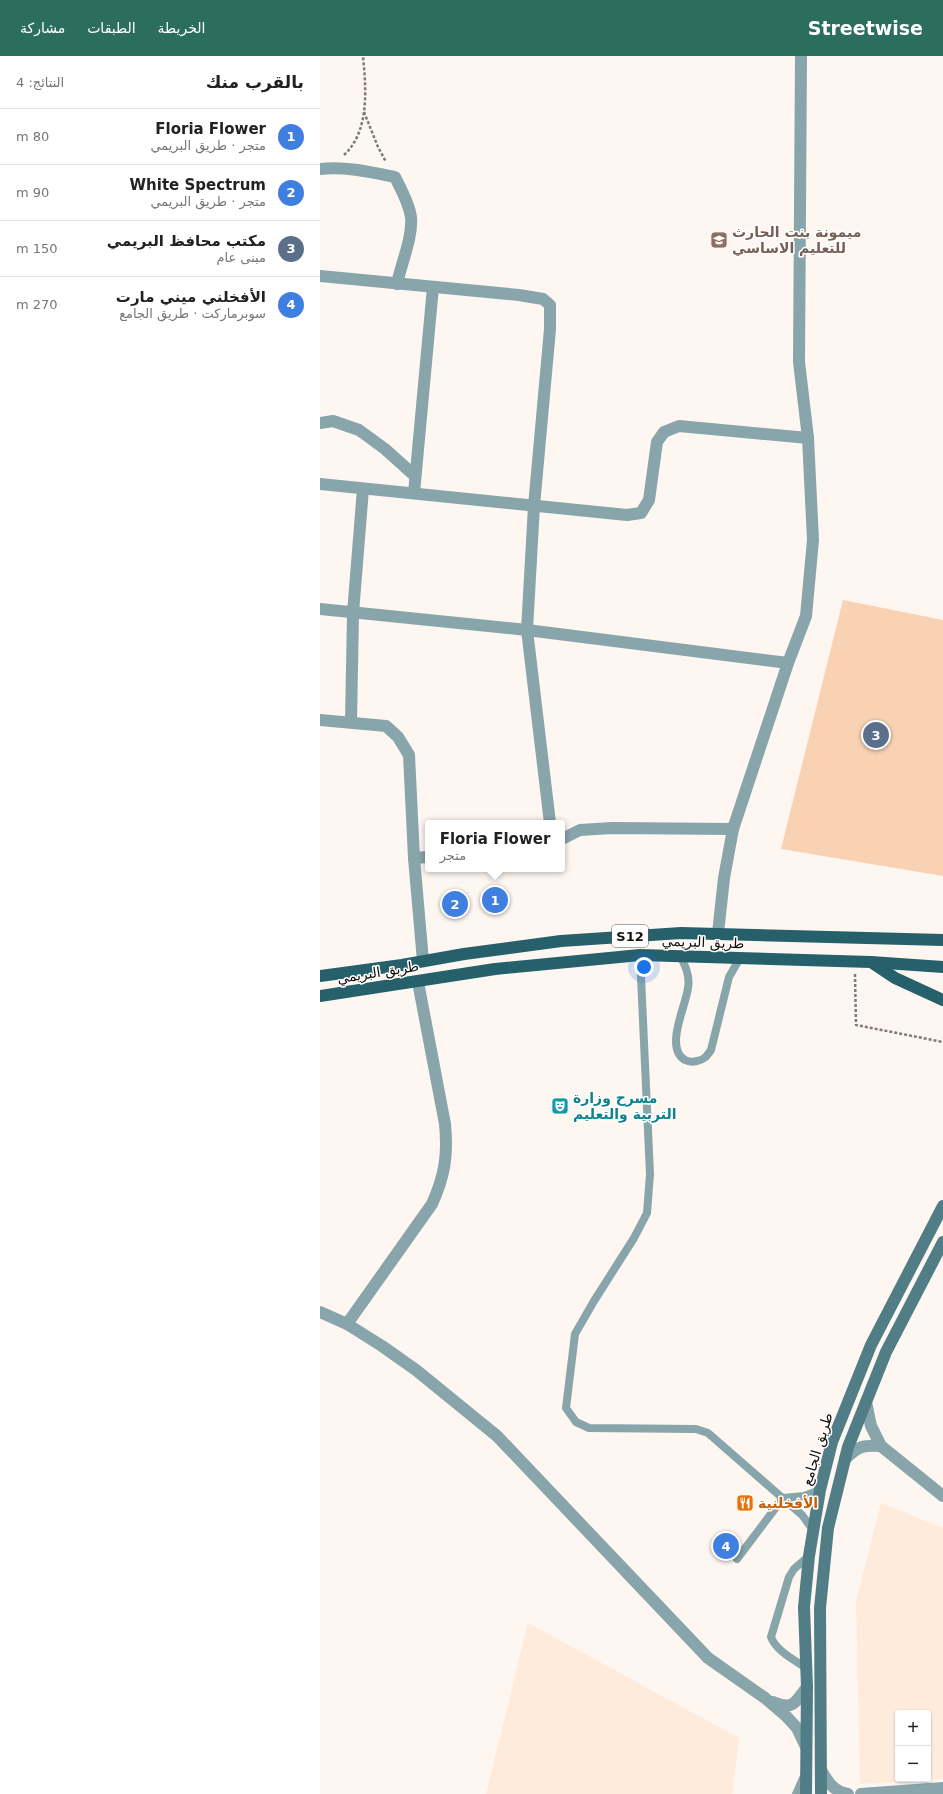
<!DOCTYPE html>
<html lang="ar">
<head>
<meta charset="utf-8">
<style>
  :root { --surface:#fff; --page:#f2f2f2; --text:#222; --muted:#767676; --line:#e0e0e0; --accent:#2b6d5e }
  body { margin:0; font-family:"DejaVu Sans",Vazirmatn,sans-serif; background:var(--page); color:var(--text); direction:rtl }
  .controls { position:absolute; right:12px; bottom:12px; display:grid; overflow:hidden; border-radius:4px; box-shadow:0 1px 3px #0004 }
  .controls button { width:36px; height:36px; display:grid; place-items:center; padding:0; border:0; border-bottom:1px solid var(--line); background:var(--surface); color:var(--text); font:20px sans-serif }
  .you { position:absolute; left:324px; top:911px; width:14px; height:14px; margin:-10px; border:3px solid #fff; border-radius:50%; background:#1a73e8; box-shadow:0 0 0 6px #1a73e833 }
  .badge { display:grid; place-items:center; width:26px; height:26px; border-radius:50%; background:var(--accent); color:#fff; font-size:13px; font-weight:700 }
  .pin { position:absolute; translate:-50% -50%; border:2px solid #fff; box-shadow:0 1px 4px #0006 }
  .popup { position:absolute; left:105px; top:764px; width:140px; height:52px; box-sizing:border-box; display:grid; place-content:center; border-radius:4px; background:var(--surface); filter:drop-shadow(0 1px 3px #0005); font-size:13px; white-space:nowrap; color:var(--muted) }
  .popup b { font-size:15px; color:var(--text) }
  .popup::after { content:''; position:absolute; left:50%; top:100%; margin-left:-8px; border:8px solid transparent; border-top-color:var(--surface) }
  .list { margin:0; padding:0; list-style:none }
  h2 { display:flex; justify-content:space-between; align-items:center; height:52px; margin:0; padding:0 16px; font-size:17px }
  h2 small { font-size:13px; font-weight:400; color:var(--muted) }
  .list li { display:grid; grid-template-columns:26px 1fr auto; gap:12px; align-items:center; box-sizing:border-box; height:56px; padding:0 16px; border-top:1px solid var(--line) }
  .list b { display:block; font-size:15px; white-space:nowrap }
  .list p { margin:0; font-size:13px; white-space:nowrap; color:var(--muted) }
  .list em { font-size:13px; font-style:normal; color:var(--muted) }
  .map { position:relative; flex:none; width:623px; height:1738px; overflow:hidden; direction:ltr }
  header { display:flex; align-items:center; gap:24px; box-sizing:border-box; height:56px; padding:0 20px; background:var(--accent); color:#fff }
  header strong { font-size:19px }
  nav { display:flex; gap:22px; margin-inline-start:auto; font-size:14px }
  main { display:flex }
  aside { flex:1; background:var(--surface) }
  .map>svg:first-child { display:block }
</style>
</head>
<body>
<header>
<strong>Streetwise</strong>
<nav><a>الخريطة</a><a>الطبقات</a><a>مشاركة</a></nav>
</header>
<main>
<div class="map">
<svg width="623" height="1738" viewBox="0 0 623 1738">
  <rect width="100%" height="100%" fill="#fef6f1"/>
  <!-- built -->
  <g fill="#feebdc" fill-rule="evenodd">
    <path d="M561,1447l62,25v251l-83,5 -4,-183zM578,1657h30v66h-30z"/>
    <path d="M208,1567l211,115 -7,56h-246z"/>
  </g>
  <!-- building -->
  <path fill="#f9d2b4" d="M523,544l100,20v256l-162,-27z"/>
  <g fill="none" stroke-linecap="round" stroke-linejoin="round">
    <!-- path -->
    <g stroke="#807974" stroke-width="2.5" stroke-dasharray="3 2" stroke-linecap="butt">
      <path d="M44,56l14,35 8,15"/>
      <path d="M24,99c26,-24 22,-67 19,-99"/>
      <path d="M535,918l1,51 87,17"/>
    </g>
    <!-- lane -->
    <g stroke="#88a5ab" stroke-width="8">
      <path d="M320,899l10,219 -3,39 -13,25 -40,63 -19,33 -9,74 10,14 13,6 107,1 12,4 94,82 11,15"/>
      <path d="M360,900c6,10 10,21 8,32 -2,18 -24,60 -3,72 4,2 8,2 12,1 7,-1 10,-5 14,-11l18,-73 11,-19"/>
      <path d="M463,1442l21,-2 16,-6"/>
      <path d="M417,1503l46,-61"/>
      <path d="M486,1612c-11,-8 -30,-17 -35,-31l18,-60 5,-8 15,-13"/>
      <path d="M476,1738l8,-18"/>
    </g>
    <!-- street -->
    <g stroke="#88a5ab" stroke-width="12">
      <path d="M0,113c25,-3 51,3 75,8 6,12 14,26 16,40 2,20 -10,47 -14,67"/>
      <path d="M0,220l199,19 24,4 7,6v24l-16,177 -7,124 23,193"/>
      <path d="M0,367l13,-2 26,9 26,19 30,27"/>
      <path d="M0,428l307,31 14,-2 8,-13 8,-58 7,-10 15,-6 129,12"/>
      <path d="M94,437l19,-206"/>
      <path d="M0,553l207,21 261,33"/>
      <path d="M0,664l66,6 12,11 11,18 5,103 9,103"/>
      <path d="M31,666l2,-109 10,-124"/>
      <path d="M242,783l18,-9 32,-2 121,1"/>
      <path d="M94,802l14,-1"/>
      <path d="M398,877l6,-55 9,-49 55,-166 18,-47 7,-76 -5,-102 -9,-76 2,-306"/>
      <path d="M0,1256l27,12 35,22 34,24 81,66 211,222 57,40 21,18 11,12 9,19"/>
      <path d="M27,1268l85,-120c13,-29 16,-49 13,-80l-27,-142"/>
      <path d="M546,1346l5,24 10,20 62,50"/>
      <path d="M525,1403c13,-13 18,-14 36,-13"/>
      <path d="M453,1646c20,9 23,0 34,-15"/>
      <path d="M501,1714c7,12 12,21 27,24"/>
      <path d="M541,1738l82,-6"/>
    </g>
    <!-- secondary -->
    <g stroke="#517d86" stroke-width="12">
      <path d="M486,1738l1,-107 -3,-80 5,-51 11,-66 12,-48 39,-97 72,-139"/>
      <path d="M501,1738l-1,-186 8,-80 20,-81 38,-95 57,-110"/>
    </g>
    <!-- primary -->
    <g stroke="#25606b" stroke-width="12">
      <path d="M551,906l24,16 48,22"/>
      <path d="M0,920l82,-11 62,-11 97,-13 120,-8 262,7"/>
      <path d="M0,940l175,-27 145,-14 231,7 72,5"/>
    </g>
  </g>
  <!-- icons -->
  <defs>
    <g id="school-square" transform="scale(0.9)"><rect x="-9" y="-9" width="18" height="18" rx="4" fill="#8d6e63" stroke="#fff"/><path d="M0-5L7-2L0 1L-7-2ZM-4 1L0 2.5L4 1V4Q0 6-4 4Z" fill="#fff"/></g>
    <g id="theatre-square" transform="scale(0.9)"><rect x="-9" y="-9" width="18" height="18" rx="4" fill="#0f9aa8" stroke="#fff"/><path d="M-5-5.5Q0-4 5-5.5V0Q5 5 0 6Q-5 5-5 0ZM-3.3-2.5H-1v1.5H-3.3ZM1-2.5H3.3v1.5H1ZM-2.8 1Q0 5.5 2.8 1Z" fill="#fff"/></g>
    <g id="restaurant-square" transform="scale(0.9)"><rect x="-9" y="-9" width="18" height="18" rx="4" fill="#e8710a" stroke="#fff"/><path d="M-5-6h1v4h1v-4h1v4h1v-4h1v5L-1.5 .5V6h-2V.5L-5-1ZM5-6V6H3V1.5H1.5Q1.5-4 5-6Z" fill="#fff"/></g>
  </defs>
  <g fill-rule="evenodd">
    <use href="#school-square" x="399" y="184"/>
    <use href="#theatre-square" x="240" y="1050"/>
    <use href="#restaurant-square" x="425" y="1447"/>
  </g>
  <g text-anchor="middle" stroke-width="3" stroke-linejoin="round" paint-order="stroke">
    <!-- shield labels -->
    <rect fill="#fff" stroke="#5a5754" stroke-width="1" x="292" y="869" width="36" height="22" rx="3"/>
    <g font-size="13" font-weight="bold" fill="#140f0a">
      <text x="310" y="885">S12</text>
    </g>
    <!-- education labels -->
    <g font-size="14" font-weight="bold" fill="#785e54" stroke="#fff" text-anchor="start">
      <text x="412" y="181">ميمونة بنت الحارث<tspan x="412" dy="16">للتعليم الاساسي</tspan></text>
    </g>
    <!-- street labels -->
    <g font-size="14" fill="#140f0a" stroke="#fff">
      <text transform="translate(383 886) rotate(2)" y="5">طريق البريمي</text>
      <text transform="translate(58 916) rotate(-9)" y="5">طريق البريمي</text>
      <text transform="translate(497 1393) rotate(-73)" y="5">طريق الجامع</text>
    </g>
    <!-- culture labels -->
    <g font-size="14" font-weight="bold" fill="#0d838f" stroke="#fff" text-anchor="start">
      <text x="253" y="1047">مسرح وزارة<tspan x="253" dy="16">التربية والتعليم</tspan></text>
    </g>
    <!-- food labels -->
    <g font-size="14" font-weight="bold" fill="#c56008" stroke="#fff" text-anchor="start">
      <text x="438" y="1452">الأفخلنية</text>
    </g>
  </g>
</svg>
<div class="controls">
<button>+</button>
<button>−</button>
</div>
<div class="you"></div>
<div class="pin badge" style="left:175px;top:844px;background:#3f7fe0">1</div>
<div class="popup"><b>Floria Flower</b>متجر</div>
<div class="pin badge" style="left:135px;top:848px;background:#3f7fe0">2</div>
<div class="pin badge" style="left:556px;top:679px;background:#5c6f8a">3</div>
<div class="pin badge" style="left:406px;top:1490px;background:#3f7fe0">4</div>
</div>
<aside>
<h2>بالقرب منك<small>النتائج: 4</small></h2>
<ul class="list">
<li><span class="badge" style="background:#3f7fe0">1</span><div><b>Floria Flower</b><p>متجر · طريق البريمي</p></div><em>80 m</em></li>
<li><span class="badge" style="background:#3f7fe0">2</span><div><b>White Spectrum</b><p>متجر · طريق البريمي</p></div><em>90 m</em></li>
<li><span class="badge" style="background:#5c6f8a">3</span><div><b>مكتب محافظ البريمي</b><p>مبنى عام</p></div><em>150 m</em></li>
<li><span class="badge" style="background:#3f7fe0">4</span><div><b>الأفخلني ميني مارت</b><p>سوبرماركت · طريق الجامع</p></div><em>270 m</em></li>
</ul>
</aside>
</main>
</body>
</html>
